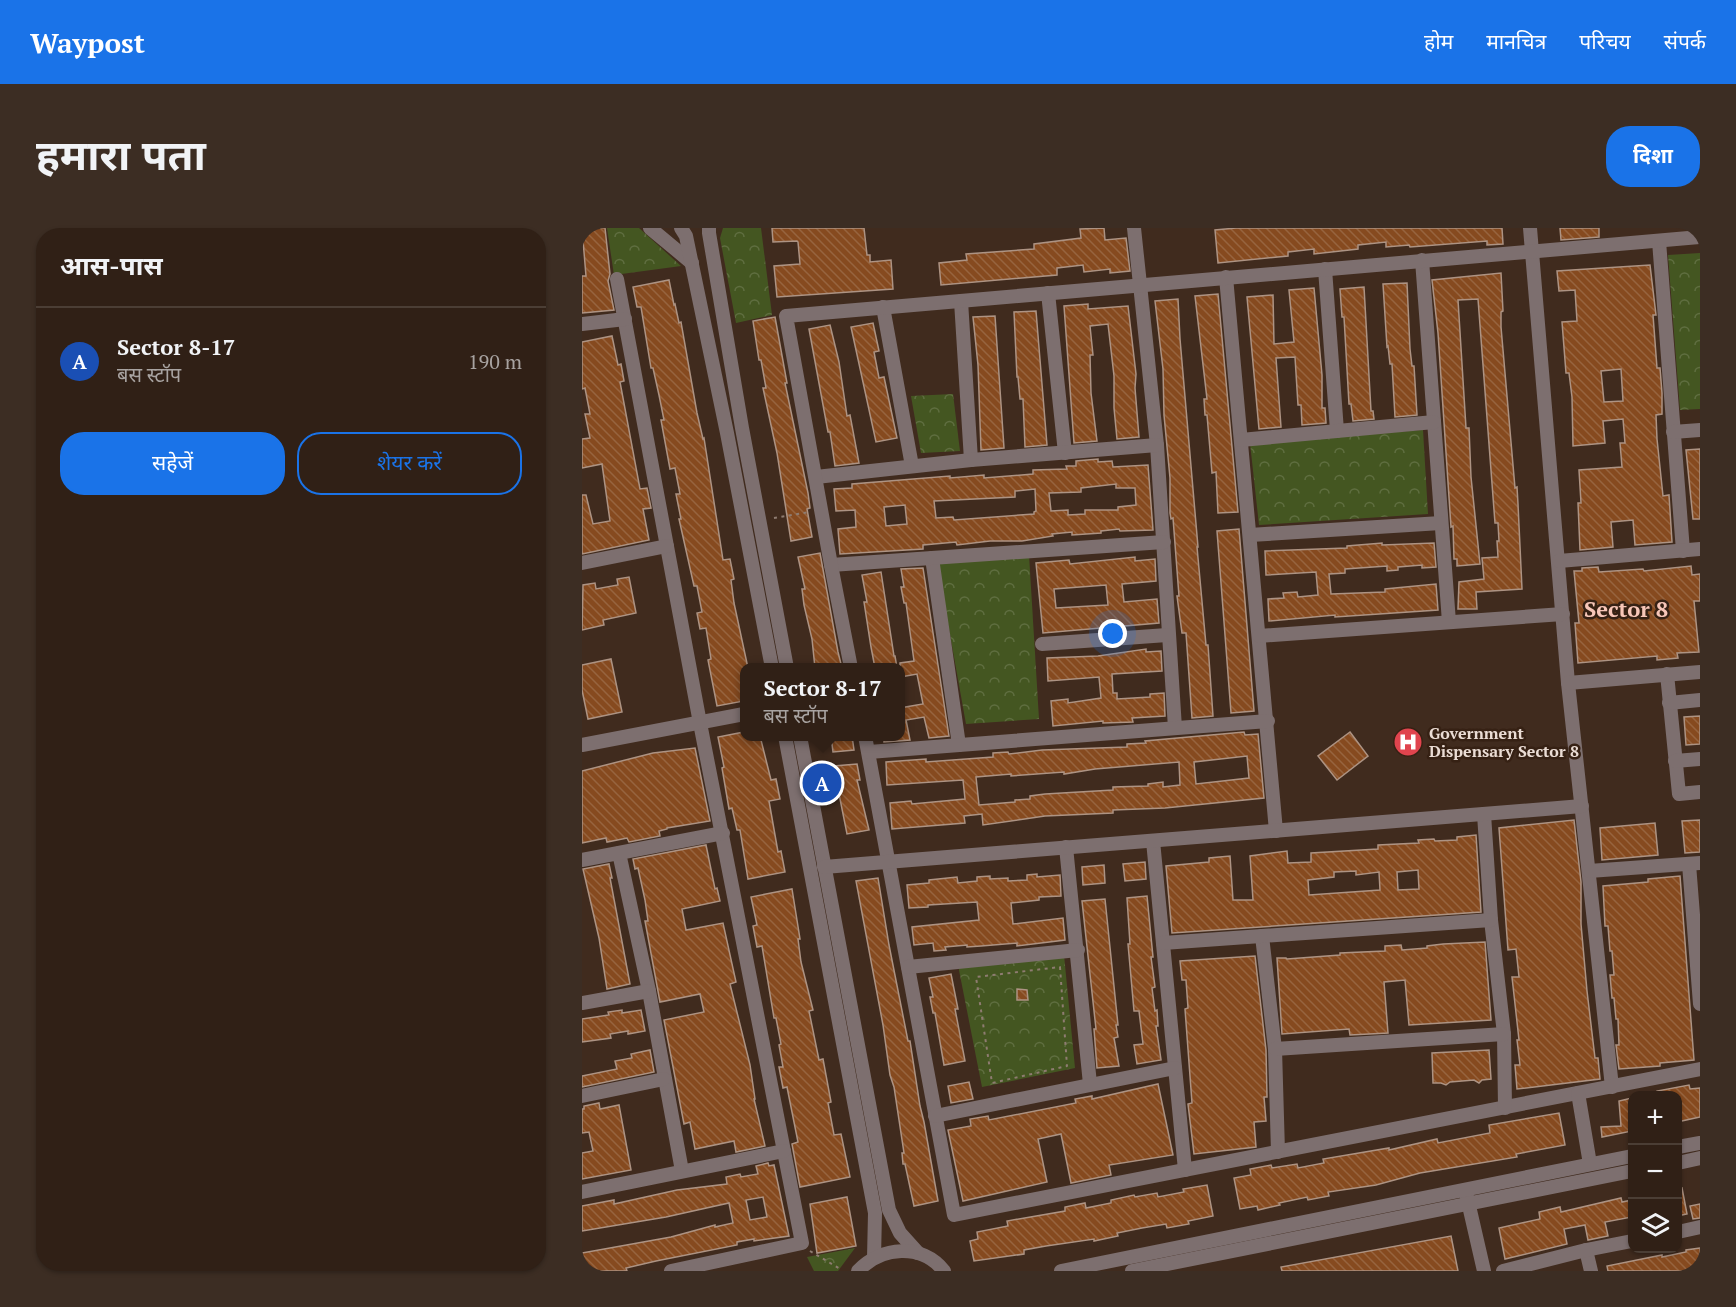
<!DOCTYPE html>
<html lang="hi">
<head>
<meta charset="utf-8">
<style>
  :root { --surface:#302016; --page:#3c2d23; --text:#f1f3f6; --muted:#a8a3a1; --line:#4b3e35; --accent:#1a73e8 }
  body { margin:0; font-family:"PT Serif","Noto Sans Devanagari",serif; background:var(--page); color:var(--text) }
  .controls { position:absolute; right:18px; bottom:18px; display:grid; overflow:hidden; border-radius:12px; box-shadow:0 2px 4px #0004 }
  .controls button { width:54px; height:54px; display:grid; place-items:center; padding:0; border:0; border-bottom:2px solid var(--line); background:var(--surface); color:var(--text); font:30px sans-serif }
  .you { position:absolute; left:531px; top:406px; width:21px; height:21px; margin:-15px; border:4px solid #fff; border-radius:50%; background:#1a73e8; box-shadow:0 0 0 9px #1a73e833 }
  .badge { display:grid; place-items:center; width:39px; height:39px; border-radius:50%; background:var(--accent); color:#fff; font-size:20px; font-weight:700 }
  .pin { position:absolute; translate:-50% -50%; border:3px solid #fff; box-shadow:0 2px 6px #0006 }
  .popup { position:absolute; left:158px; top:435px; width:165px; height:78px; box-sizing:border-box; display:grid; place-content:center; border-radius:12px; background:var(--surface); filter:drop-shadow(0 2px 4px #0005); font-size:20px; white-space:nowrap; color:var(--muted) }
  .popup b { font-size:22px; color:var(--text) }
  .popup::after { content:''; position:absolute; left:50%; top:100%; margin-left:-12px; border:12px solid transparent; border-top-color:var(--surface) }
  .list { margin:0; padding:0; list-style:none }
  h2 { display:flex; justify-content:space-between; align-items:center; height:78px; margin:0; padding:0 24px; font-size:26px }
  h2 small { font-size:20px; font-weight:400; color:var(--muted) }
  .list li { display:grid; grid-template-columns:39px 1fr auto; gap:18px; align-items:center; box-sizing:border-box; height:108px; padding:0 24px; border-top:2px solid var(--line) }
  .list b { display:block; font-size:22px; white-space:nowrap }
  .list p { margin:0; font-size:20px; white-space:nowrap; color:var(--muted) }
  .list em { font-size:20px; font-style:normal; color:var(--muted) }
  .actions { display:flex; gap:12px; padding:18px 24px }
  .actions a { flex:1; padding:14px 0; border:2px solid var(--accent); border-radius:24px; text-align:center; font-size:21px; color:var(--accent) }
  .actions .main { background:var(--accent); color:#fff }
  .icon { flex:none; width:33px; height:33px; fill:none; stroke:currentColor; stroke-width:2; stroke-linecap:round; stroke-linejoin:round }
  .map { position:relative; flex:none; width:1118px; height:1043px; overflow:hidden; border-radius:24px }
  header { display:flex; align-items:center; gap:36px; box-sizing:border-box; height:84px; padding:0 30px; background:var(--accent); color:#fff }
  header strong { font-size:28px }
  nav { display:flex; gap:33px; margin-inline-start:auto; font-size:21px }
  .intro { display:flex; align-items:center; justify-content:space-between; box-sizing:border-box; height:144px; padding:0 36px }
  h1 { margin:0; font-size:42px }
  .button { padding:15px 27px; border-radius:24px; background:var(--accent); color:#fff; font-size:21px; font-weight:700 }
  main { display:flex; gap:36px; padding:0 36px }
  aside { flex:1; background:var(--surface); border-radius:24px; box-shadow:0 2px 4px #0004 }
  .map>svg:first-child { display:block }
</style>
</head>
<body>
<header>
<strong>Waypost</strong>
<nav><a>होम</a><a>मानचित्र</a><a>परिचय</a><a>संपर्क</a></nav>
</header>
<div class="intro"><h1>हमारा पता</h1><a class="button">दिशा</a></div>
<main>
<aside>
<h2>आस-पास<small></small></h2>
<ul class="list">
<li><span class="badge" style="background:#1a4fb4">A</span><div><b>Sector 8-17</b><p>बस स्टॉप</p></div><em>190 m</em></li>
</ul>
<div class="actions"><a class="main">सहेजें</a><a>शेयर करें</a></div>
</aside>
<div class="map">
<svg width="1118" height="1043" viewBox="0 0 1118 1043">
  <defs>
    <pattern id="park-crowns" width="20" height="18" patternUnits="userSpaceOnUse" patternTransform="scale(1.5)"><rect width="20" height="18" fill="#445621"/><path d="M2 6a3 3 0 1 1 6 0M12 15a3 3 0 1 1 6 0" fill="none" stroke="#5f6e40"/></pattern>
    <pattern id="building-back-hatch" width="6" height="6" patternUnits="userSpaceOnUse" patternTransform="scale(1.5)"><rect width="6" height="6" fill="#864a1f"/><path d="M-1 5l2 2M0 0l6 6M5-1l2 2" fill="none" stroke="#97643f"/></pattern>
  </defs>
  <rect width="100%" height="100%" fill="#402b1e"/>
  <!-- park -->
  <g fill="url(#park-crowns)">
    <path d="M25,0h32l42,38 -67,9z"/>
    <path d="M141,0h38l11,87 -36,8 -16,-85z"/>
    <path d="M1118,25v156l-20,1 -12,-155z"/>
    <path d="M371,166l7,57 -39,2 -10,-57z"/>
    <path d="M841,202l5,84 -169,11 -9,-82z"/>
    <path d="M447,327l10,164 -73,5 -29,-162z"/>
    <path d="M482,727l11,113 -93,19 -24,-122z"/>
    <path d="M273,1020l-17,23h-24l-7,-14z"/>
  </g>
  <!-- building -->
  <g fill="url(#building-back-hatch)" stroke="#ad9383" stroke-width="1.5" fill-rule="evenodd">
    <path d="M0,0h23l5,46 -2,7 6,29 -32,3v-37h4z"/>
    <path d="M190,0h92l3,27h3v7l21,-2 2,29 -116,8 -3,-31 26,-2 -2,-22 -1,-1 -24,1z"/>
    <path d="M522,0l1,12 21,-2 4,33 -20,2v-4l-26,3 -1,-7 -26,3v7l-116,10 -2,-22 28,-3 -1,-6 68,-5v-5l47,-6 -1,-9z"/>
    <path d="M654,0h266l1,16 -16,1v-4l-77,6 -1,-2 -23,2v-5l-28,3v4l-44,5v-5l-26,3v4l-70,7 -3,-33z"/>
    <path d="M978,0h39v9l-38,3z"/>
    <path d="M1068,37l6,50h-3l4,53h3l2,25v21l-6,1 1,24 6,57 6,-1 3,47 -37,3 -2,-25 -22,2 2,25 -33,3 -2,-47h3l-2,-33 43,-3 -2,-24h5l-2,-24 -20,2 2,22 -32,3 -1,-49 -3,-24h-3l-4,-51 15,-1 -2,-31 -16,1 -2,-20zM1039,141l2,32 -19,1 -3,-31z"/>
    <path d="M919,45l2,38 -2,1v15l14,161 2,-1 1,17 4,85 -46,3 1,17h-19l1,-27 25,-3 -2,-21 16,-1 -1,-16h2l-1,-18h-3l-17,-224 -20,1 8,128h3l2,49 9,87 -23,2v-7h-3l-1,-33 -2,1 -13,-194 -6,-53z"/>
    <path d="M87,52l5,25 1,-1 4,19 2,-1 16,91 6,26 1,-1 19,122 7,-1 4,20 -3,1 3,23 14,65h-4v33l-27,5 -9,-46 3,-1 -5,-31 -6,1 -3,-16 5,-1 -5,-26h-3l-15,-67h2l-5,-25h4l-5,-26 -5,1 -9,-49h3l-5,-25 -6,-27h-2l-10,-61h-4l-4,-20z"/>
    <path d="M825,55l3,66 2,17h2l3,49 -22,2 -3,-53h-2l-2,-18 -1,1 -4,-63z"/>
    <path d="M782,59l7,124h2l1,8 -21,2 -2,-17h-2l-5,-87h-2l-2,-28z"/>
    <path d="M732,60l8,87v33h3l1,15 -24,2 -1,-20h-3l-3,-48 -19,1 5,69 -22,2 -12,-132 26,-2 1,49 20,-2 -5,-52z"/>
    <path d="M636,66l20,218 -20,1 -2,-41 -4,1 -5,-58h-2l-1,-16h3l-12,-103z"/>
    <path d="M596,71l2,40 18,208h-1l9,98h2l5,71 -21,2 -6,-85h-4l-5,-37h2l-6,-78 -2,1 -1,-6v-35l-6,-63 -1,-46 -8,-68z"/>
    <path d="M506,76v5l40,-3 8,68 -1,14 4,49 -22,2 -3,-31v-32l-6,-52 -18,2 3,29h-3l1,38 6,48 -23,2 -10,-137z"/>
    <path d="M454,83l11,134 -22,2 -2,-48h-3l-2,-22h-1l-3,-65z"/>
    <path d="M413,88l9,132 -23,2 -3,-85 -5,-48z"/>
    <path d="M193,89l12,66h-2l23,110 2,15 -3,1 5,28 -21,4 -14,-88 -14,-65h3l-5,-28h-2l-6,-39z"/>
    <path d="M291,95l6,28 -5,1 5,26 5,-1 13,61 -21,4 -25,-115z"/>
    <path d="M248,97l9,37 8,54 3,-1 9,48 -24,3 -5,-34h-2l-19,-103z"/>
    <path d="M30,108l6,29 3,-1 3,17 -4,1 20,107 7,-1 4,20 -8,1 6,31 -67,14v-59h4l7,29 17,-3 -8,-57 -20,4v-29l8,-1 -5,-24h5l-5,-26 -3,1v-47z"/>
    <path d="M1118,221v70h-7l-7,-69z"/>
    <path d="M516,231v3l14,-1 1,6 35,-2 5,65 -33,1 -1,-2 -18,2v2l-29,2v-3l-20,2 1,2 -31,5h-32l-33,4 -1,-3 -33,3v4l-83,5 -2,-25 18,-2 -1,-17 -19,1 -2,-22 18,-1v-4l98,-8v2l34,-3v3l49,-4v-4l34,-1 -1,-3h10v-5zM534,256v4h19l1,17 -18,2v3h-33v4l-17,1v-5l-17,1 -2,-18 32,-1v-4zM453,261l1,22 -2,1v2l-80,6 -1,-3 -17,1 -2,-17 81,-4v-6zM323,277l2,19 -21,2 -2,-19z"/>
    <path d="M657,301l15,182 -23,2 -14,-182z"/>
    <path d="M800,315v2l52,-2 2,24 -14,1v-3l-24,2v3l-11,1v-5l-42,3v4l-16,1 2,20 54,-2v-3l51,-5 2,26 -103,7v-2l-66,6 -1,-22 16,-1 -1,-5 14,-1 1,5 20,-2 -2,-23 -50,3 -1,-24 82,-3v-2z"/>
    <path d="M238,325l18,99 4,16h-27l-3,-29 -8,-34 -2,-16h3l-7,-32z"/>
    <path d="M553,329v4l20,-2 1,22 -34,3 2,18 33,-3 2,24 -116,10 -7,-70 33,-3 1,4zM524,357l2,20 -52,3 -2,-19z"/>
    <path d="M1109,338l1,9 8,-1v27h-6l5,51 -22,1 1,5 -21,2v-4l-79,7 -3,-40h4l-5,-52h8v-3l16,-1 1,5 44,-3 1,2z"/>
    <path d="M341,340l26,168 -20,2 -5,-21 -18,3 4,20 -26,2v-6h16v-28l23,-4 -6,-30 -17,3v-14l14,-2 -8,-58h-2l-3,-16h3l-3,-18z"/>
    <path d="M299,344l13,84h1l2,12h-22l-4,-21 -7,-45h3l-5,-27z"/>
    <path d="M47,349l7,36 -33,7 1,5 -22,5 1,-45 12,-2 1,6 22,-4 -1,-6z"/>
    <path d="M564,421v3l15,-1 1,20 -50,3 1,19h4v6l33,-2v-3l14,-1 1,23 -33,2 1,4 -30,1v-2l-50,5 -2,-25 17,-2v4l33,-5 -2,-21 -51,4 -1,-23 51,-2z"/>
    <path d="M29,431l11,53 -34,7 -6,-29v-25z"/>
    <path d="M1118,488v28l-14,1 -2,-28z"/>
    <path d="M162,504v4h16l11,44 5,-1 4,20 -11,2 9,51 3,-1 4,21 -37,7 -8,-49h-3l-5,-22 -3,1 -7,-41 2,-1 -6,-30z"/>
    <path d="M662,504l1,3 13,-1 6,64 -99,10 -52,2v3l-68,3 -62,9 -1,-11 -18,2 1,7 -73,6 -2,-26 21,-2 1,3 53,-5 -2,-19 -76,5 -1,-23 40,-3v3l67,-5v-4l15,-1 1,2 33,-4 85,-3v-3l19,-1 -1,-2zM665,528l2,22 -53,6 -2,-22zM597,534l1,23 -17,2v-5l-15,2v2l-35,1v3l-68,4 -15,2v3l-15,1v2l-36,3 -3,-28 35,-3v2l53,-4v2l31,-5z"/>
    <path d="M768,504l18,24 -31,24 -19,-24z"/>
    <path d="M249,508h21l2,14 -21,2z"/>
    <path d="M113,520l15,73 -43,7v1l-8,2 1,5 -31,6 -2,-4 -20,4 -1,-4 -24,5v-72l71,-18z"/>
    <path d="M275,536l3,16h-3l12,50 -22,4 -13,-65v-3z"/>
    <path d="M992,592l7,62v42l6,67 8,67h3l2,21 -83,10 -2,-24h5l-3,-25h2l-7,-63h7l-3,-28 -8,1 -9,-122z"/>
    <path d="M1118,592v32l-15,1 -3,-32z"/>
    <path d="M1073,595l3,32 -56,5 -2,-32z"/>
    <path d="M894,607l5,77 -309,21 -6,-67 43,-4v-4l21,-2 3,44h20l-3,-44 37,-5 1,12 23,-1v-9l67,-4v-4l41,-2 -1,-3 16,-1 1,2 22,-1v-3zM836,642l1,19 -21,1 -1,-18zM774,643v4l23,-3 1,18 -71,5 -1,-15 26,-3v-5z"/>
    <path d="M124,617l9,44 2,-1 3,13 -38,8 4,21 37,-7 13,59 -6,2 20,81 5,34h-1l11,47 -29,6 -2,-11 -39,8 -5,-27 -6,2 -20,-104 40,-8 -4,-18 -40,8 -15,-81h3l-3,-21 -7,-32 -3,1 -2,-10z"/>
    <path d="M563,634l1,17 -21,2 -2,-17z"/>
    <path d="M27,636l3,14h-2l20,106 -23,5 -8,-51 -16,-69z"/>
    <path d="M522,637l1,18 -22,2 -1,-18z"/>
    <path d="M455,646v3l23,-2 1,21 -22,1v3l-28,3 2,21 50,-6 2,22 -48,6v-3l-36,3 -14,1v-2l-22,2 1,3 -12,1 -1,-8 -19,2 -2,-18 67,-7 -2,-18 -49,3v2l-19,1 -2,-23 22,-2v-3l28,-3 1,6 19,-2v-4l13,-1v3l18,-1v3l19,-1v-5z"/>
    <path d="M1098,648l14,184 -34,3v3l-41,3 -3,-24h3l-1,-26h-2l-2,-21h-2l-2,-23h4l-2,-24h-2l-2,-25h-3l-2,-40 45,-4v-3z"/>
    <path d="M296,650l11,67 19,96h2l10,65 4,16 14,79 -24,5 -9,-42h-2l-1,-11h2l-10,-66 -4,-12 -7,-50 -27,-144z"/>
    <path d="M210,661l8,50h-2l3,23 12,48 -4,1 10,49 4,-1 8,43 -3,1 6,32 7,-1 9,43 -50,10 -8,-43 6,-2 -11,-55 -4,1 -4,-21h4l-4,-22 2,-1 -5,-26h-2l-12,-72 -5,1 -4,-21 4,-1 -6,-28z"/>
    <path d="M565,668l6,61h-2l4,30 -3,1 3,23 2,-1 1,16h-2l5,34 -24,4 -3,-19 9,-1 -4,-33h-5l-6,-67h2l-3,-46z"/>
    <path d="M523,671l13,126h-2l2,12 -4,1 5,28 -22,2 -3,-39h2l-14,-128z"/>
    <path d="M903,714l6,78 -82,5 -4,-45 -21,2 4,51 -38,2 -1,-6 -67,5 -5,-76h9l1,1 53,-4v-2l45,-2v-5l16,-1 1,5 25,-2v-2l16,-2z"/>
    <path d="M673,728l11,94 1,47h-3l2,24 -12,1 2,25 -62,7 -6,-50 4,-1 -7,-94 3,-1 -2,-28h-4l-2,-19z"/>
    <path d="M369,746l7,35h-3l10,52 -21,4 -9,-52h-2l-3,-16h3l-4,-19z"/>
    <path d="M435,761l10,1 1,10h-11z"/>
    <path d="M40,782v3l19,-3 4,21 -17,3v-3l-18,3 1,4 -29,4v-23l27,-4 -1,-3z"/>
    <path d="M68,822l4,22 -72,15v-11l35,-7 -2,-8 17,-3 -1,-4z"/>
    <path d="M907,822l2,29 -9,1 -3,3 -5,-3 -24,2 -4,3 -5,-2h-8l-1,-30z"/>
    <path d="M387,854l4,17 -22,4 -3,-17z"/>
    <path d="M576,856l15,71 -64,10 2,10 -40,8 -10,-49 -23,5 9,43 -84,19 -15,-71 23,-4 -1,-7 18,-3 1,4 87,-17 -1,-4 17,-3v3z"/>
    <path d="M1107,857l1,4 10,-1v29l-23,5v-27h-20v-4z"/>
    <path d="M1050,870v33l-30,6 -1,-10 20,-1 -2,-25z"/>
    <path d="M17,875l1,6 19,-4 12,65 -49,9v-26l11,-2 -4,-19 -7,1v-24h2v-3z"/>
    <path d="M977,885l6,32 -49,9 1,3 -97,16 -44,12 -48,7 1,4 -21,4 -1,-3 -28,6 1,2 -22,5 -1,-4 -17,3 -6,-31 17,-3 -1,-6 21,-4 1,3 25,-4 1,4 26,-5 -1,-4 66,-11v2l48,-11 1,4 52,-10 -1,-8z"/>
    <path d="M186,935l1,3 5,-1 15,71 -35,5v-2l-17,3v3l-81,16 -30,7 1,3h-45v-18l89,-16 44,-12v2l18,-4 -4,-20 -63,14 -84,14v-25l32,-6v4l63,-14 50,-6 -1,-7 14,-3 1,3 17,-3 -2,-8zM181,969l4,20 -17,3 -4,-20z"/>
    <path d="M625,957l6,31 -25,5 1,3 -22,4 -1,-4 -24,4 -25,5 1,3 -24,5v-2l-48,7 -22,4v4l-50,7 -4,-20 8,-2 -1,-7 31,-6 -1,-5 58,-10v-4l20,-4 1,5 25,-5v-3l23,-5 1,2 22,-4 1,4 26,-5 -1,-3z"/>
    <path d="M1100,960l5,26 -10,2v-27z"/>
    <path d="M265,969l9,49 -39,7 -7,-49z"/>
    <path d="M1039,970l1,4 10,-2v17l-27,5 3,14 -20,4 -3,-15 -21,4 3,15 -62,15 -6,-31 41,-9 -1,-7 21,-5 1,5z"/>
    <path d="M1118,976v14l-7,1 -3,-13z"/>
    <path d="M869,1008l7,35h-176l-1,-4z"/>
    <path d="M1118,1020v23h-92l-1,-5 55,-11v2l24,-5v-2z"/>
  </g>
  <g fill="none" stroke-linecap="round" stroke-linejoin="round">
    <!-- path -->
    <g stroke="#8e7c71" stroke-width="2" stroke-dasharray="3 4.5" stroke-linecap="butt">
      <path d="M192,290l35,-6"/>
      <path d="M478,739l7,99 -75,17 -16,-106z"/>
      <path d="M228,1023l32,19"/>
    </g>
    <!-- minor -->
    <g stroke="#7d6f6f" stroke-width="14">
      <path d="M68,0l42,35"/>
      <path d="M99,0l5,8 41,197 45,235"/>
      <path d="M127,0v5l33,195 45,240"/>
      <path d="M552,0l23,217 18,283"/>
      <path d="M948,0l38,455 44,404"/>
      <path d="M1077,13l24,310"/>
      <path d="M840,32l27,362"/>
      <path d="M743,41l12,162"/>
      <path d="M644,49l50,554"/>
      <path d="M35,51l83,444 102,520 -131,28"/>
      <path d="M466,65l17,160"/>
      <path d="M379,73l10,159"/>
      <path d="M301,79l29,159"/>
      <path d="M0,96l43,-5"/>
      <path d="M1091,204l27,-2"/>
      <path d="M659,212l193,-18"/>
      <path d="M234,249l155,-17 186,-15"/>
      <path d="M668,307l191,-12"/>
      <path d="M350,330l27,187"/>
      <path d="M977,333l141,-12"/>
      <path d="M0,335l85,-17"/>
      <path d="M249,337l333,-23"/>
      <path d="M677,408l304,-22"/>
      <path d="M460,416l125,-9"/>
      <path d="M269,440l-20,-103 -45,-249 914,-79"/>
      <path d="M1085,446l12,120 21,-2"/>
      <path d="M986,455l132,-11"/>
      <path d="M1087,475l31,-3"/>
      <path d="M203,508l90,477 -1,45"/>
      <path d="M218,508l89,474 11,23 18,20"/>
      <path d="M283,508l89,479 746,-146"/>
      <path d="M0,517l162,-31"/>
      <path d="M287,524l399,-31"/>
      <path d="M1093,533l25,-2"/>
      <path d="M902,586l7,106 13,114 1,74"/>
      <path d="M571,613l32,329"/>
      <path d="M484,619l24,237"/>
      <path d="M37,625l30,138 33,180"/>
      <path d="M0,632l141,-27"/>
      <path d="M1107,636l11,140"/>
      <path d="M242,639l758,-61"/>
      <path d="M1007,643l111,-8"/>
      <path d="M680,708l13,113 3,103"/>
      <path d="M581,715l328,-23"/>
      <path d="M326,739l170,-17"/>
      <path d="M0,775l67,-12"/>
      <path d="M693,821l229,-15"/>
      <path d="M996,865l12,71"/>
      <path d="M0,868l82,-17"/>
      <path d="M353,888l240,-48"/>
      <path d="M1096,919l22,-4"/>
      <path d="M1096,935l22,-5"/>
      <path d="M0,964l202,-41"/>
      <path d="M885,969l17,74"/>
      <path d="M1096,1004l22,-5"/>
      <path d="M1004,1022l5,21"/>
      <path d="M276,1043c23,-25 64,-28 86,0"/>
      <path d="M479,1043l571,-115"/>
      <path d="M550,1043l500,-100"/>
      <path d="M921,1043l83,-21 46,-9"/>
    </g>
  </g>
  <!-- icons -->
  <defs>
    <g id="hospital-disc" transform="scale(1.5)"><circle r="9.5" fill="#e0444e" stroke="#362114"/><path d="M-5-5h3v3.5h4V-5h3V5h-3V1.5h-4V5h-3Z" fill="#fff"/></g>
  </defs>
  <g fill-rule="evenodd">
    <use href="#hospital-disc" x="826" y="514"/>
  </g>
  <g text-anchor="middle" stroke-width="5" stroke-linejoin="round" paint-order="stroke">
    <!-- poi labels -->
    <g font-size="16" font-weight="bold" fill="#eadcd4" stroke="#362114" text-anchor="start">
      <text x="847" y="511">Government<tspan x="847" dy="18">Dispensary Sector 8</tspan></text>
    </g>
    <!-- district labels -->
    <g font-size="22" font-weight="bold" fill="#f7c6b8" stroke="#362114">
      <text x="1044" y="389">Sector 8</text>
    </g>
  </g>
</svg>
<div class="controls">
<button>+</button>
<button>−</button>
<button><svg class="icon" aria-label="layers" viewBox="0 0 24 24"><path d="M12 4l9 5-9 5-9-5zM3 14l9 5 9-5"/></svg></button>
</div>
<div class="you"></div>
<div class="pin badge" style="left:240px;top:555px;background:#1a4fb4">A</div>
<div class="popup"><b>Sector 8-17</b>बस स्टॉप</div>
</div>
</main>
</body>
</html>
